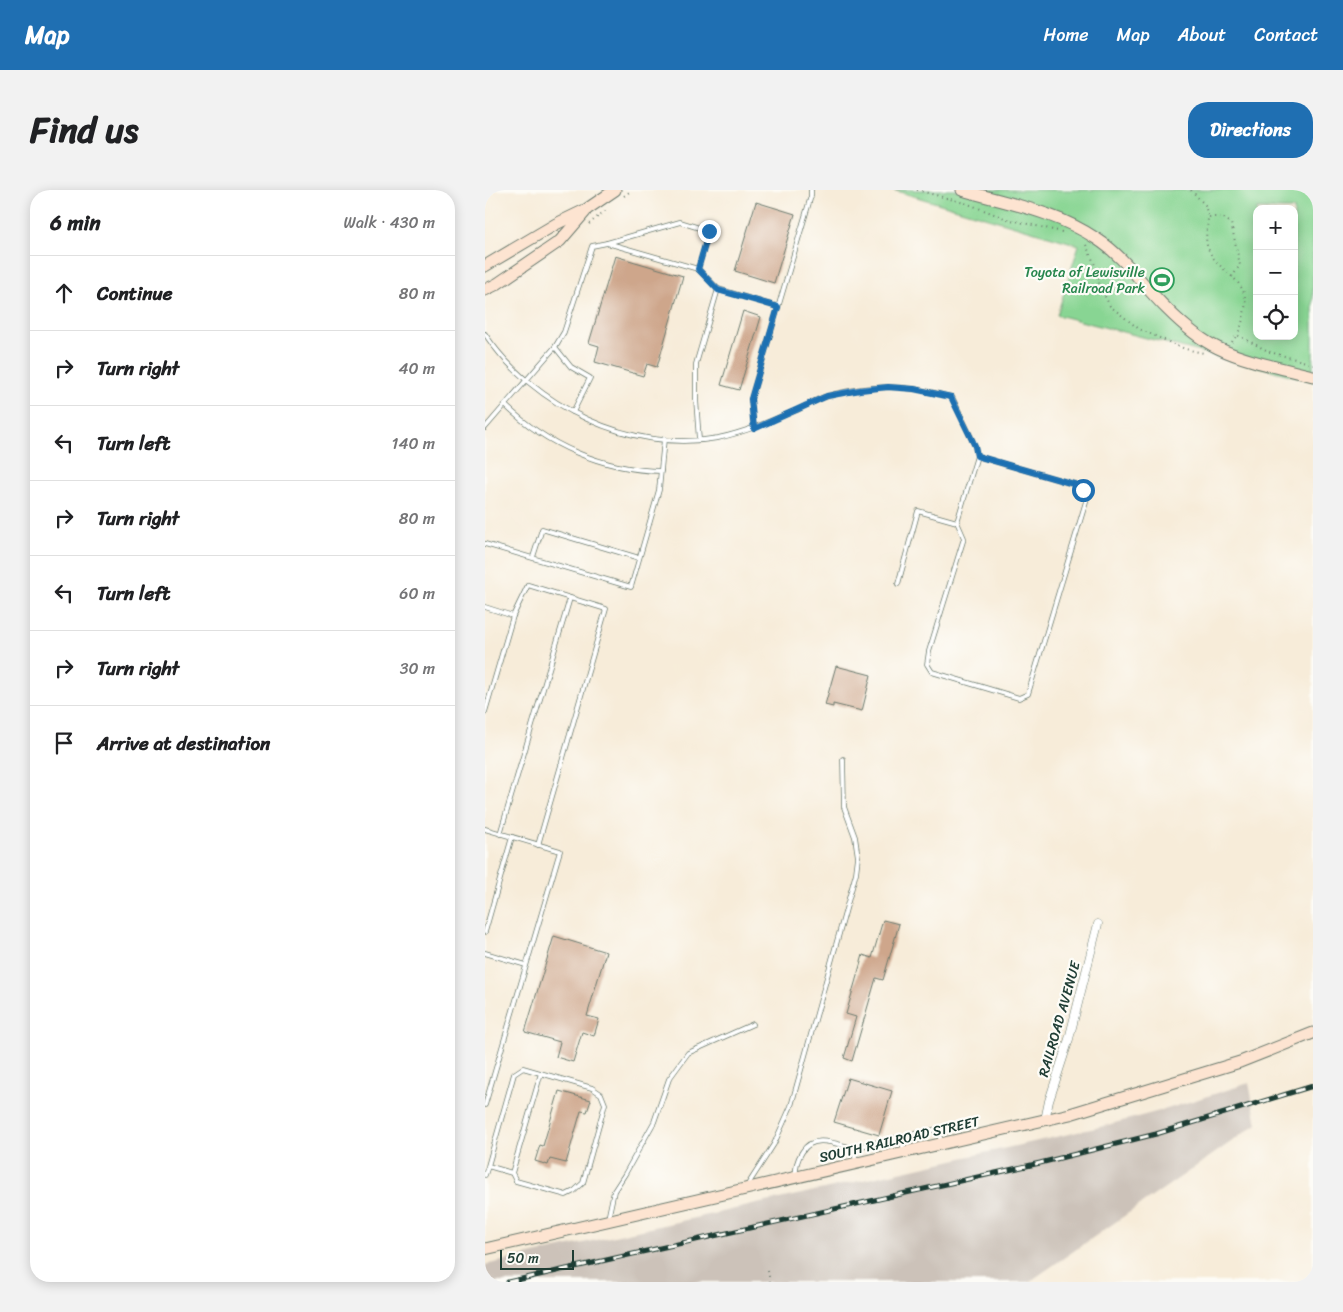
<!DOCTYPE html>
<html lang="en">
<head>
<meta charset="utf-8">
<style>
  :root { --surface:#fff; --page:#f2f2f2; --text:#202124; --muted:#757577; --line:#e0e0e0; --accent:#1f6fb2 }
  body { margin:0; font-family:Sriracha,sans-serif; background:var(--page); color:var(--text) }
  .controls { position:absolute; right:15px; top:15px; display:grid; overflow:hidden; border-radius:10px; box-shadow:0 2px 12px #0003 }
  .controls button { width:45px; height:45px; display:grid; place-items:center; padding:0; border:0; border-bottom:1px solid var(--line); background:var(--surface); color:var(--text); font:25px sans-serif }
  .scale { position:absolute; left:15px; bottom:12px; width:74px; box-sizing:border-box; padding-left:5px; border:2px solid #1f3d34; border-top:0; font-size:14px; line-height:18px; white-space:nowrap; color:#1f3d34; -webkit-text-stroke:4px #fdfcf7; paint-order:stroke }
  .stop { position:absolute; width:15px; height:15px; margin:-11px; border:4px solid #1f6fb2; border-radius:50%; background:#fff }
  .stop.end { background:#1f6fb2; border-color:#fff; box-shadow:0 1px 5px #0008 }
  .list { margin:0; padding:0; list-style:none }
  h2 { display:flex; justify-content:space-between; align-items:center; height:65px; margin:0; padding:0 20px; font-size:21px }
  h2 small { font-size:16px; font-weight:400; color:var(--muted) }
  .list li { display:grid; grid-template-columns:32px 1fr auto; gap:15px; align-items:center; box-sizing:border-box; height:75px; padding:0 20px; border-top:1px solid var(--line) }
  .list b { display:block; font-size:19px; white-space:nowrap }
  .list em { font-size:16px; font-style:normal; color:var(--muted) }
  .icon { flex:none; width:28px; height:28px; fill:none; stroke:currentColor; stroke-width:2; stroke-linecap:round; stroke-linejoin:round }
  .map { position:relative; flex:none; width:828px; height:1092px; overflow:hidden; border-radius:20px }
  header { display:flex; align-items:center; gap:30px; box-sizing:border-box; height:70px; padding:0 25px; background:var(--accent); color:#fff }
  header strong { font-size:24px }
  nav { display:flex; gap:28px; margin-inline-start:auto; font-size:18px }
  .intro { display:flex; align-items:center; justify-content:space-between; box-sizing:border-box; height:120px; padding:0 30px }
  h1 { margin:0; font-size:35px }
  .button { padding:12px 22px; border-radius:20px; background:var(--accent); color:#fff; font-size:18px; font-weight:700 }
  main { display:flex; gap:30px; padding:0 30px }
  aside { flex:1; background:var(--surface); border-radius:20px; box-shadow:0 2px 12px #0003 }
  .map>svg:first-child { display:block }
</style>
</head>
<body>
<header>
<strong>Map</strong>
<nav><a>Home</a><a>Map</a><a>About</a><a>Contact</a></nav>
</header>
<div class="intro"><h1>Find us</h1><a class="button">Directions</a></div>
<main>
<aside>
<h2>6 min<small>Walk · 430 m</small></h2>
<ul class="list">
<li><svg class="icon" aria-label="ahead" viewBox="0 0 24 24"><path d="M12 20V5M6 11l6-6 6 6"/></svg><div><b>Continue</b></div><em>80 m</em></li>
<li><svg class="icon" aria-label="right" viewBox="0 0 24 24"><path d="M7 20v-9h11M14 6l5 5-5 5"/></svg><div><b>Turn right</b></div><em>40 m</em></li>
<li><svg class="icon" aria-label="left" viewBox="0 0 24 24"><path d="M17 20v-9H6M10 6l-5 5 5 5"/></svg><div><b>Turn left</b></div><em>140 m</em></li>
<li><svg class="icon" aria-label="right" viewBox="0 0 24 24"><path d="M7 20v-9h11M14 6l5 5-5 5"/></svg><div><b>Turn right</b></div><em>80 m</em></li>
<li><svg class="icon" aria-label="left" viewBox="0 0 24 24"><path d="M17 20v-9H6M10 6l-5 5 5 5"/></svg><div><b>Turn left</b></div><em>60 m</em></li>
<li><svg class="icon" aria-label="right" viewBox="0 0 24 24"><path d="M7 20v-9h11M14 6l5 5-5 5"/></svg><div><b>Turn right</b></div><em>30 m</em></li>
<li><svg class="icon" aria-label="arrive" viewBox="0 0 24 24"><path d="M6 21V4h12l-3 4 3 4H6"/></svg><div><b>Arrive at destination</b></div></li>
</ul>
</aside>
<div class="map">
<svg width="828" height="1092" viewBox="0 0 828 1092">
  <rect width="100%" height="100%" fill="#fdfcf7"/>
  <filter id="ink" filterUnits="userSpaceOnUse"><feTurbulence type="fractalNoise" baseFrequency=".02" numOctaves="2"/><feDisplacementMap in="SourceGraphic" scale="10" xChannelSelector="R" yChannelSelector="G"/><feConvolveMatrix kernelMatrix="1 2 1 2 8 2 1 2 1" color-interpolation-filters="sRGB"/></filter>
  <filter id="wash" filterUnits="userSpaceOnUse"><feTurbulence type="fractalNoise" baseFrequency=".0096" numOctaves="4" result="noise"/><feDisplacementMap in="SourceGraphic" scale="20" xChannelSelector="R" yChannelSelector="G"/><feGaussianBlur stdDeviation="1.12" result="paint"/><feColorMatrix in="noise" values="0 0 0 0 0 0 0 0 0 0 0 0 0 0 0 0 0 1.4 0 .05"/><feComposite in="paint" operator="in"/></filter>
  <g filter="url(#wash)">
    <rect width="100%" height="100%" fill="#f7ecd9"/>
    <!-- industrial -->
    <path fill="#ccc2b9" d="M764,893l8,41 -228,158h-544v-17l615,-138 67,-18z"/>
    <!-- green -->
    <path fill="#88d593" stroke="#548964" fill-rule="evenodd" d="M408,0h420v191l-256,-66 22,-70zM772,19h37v127h-37z"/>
    <g id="blocks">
      <!-- building -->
      <g fill="#cea68b">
        <path d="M271,12l39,12 -21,69 -39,-12z"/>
        <path d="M130,66l68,20 -26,91 -10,-3 -4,12 -48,-14 4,-16 -10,-3z"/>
        <path d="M258,121l18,6 -22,73 -18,-5z"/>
        <path d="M351,476l35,9 -9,36 -29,-7v3l-8,-2z"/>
        <path d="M398,730l16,4 -16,56 -7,-2 -24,83 -8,-3 12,-41 -10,-3 17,-59 9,3z"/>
        <path d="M69,746l52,16 -19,64 12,3 -5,17 -12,-4 -9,30 -17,-5 4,-15 -35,-10z"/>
        <path d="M363,888l44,13 -13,44 -45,-13z"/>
        <path d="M74,901l32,9 -4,12 -6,-1 -15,52 -16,-4 -2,6 -13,-4 5,-16 3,1z"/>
      </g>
    </g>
  </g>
  <g filter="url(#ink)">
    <use href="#blocks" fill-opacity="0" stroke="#6b7a6e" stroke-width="1"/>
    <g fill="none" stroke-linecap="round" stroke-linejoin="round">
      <!-- lane casing -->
      <g stroke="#6b7a6e" stroke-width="5.5">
        <g id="lane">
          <path d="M122,53l73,-21 29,9 -11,38"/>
          <path d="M0,144c48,72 146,120 233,104 28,-6 53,-17 79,-28 10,-5 20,-11 31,-14 27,-8 59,-11 86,-7 13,2 25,5 38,8l23,49 2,10 100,29 6,5 4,8 -59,196 -9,4 -87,-26 -5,-8 2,-13 35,-113 -7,-16 20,-66"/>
          <path d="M70,157l16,20 19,11 -17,34"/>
          <path d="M20,215c41,40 98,65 156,66"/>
          <path d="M0,238l70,-81 9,-15 28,-86 15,-3 91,26 20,20"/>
          <path d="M269,239l-3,-30 60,-203v-6"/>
          <path d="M214,250l-3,-41v-35l22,-75 60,18"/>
          <path d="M0,354l146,43 28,-97 5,-51"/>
          <path d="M48,367l9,-28 97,29"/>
          <path d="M413,394l20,-73 39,11"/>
          <path d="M0,417l28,9 15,-31 78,24 -68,236"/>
          <path d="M0,522l28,-96"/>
          <path d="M0,639l75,22 -75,254"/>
          <path d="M15,644l70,-236"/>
          <path d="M0,742l27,-95"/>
          <path d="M0,763l41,12"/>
          <path d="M419,961l-3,-14 37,-8 3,13"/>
          <path d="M371,971l-3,-13 48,-11"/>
          <path d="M27,983l29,-100"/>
          <path d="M0,985l3,-9 26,-92 9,-6 69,20 9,6 4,10 -22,79 -9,8 -8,4 -50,-14 -4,-8 -24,-7"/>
          <path d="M311,985c-1,-9 1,-15 6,-23 11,-19 34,-8 51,-4"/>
          <path d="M262,996l27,-42 17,-38 65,-233 2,-16 -3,-20 -11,-30 -1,-48"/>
          <path d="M123,1029l6,-28 11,-17 29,-52 15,-43 19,-26 65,-29"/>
        </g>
      </g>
      <!-- street casing -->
      <g stroke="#6b7a6e" stroke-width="9">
        <path id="street" d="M560,930l4,-19 20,-62 29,-115"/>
      </g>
      <!-- secondary casing -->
      <g stroke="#6b7a6e" stroke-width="13">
        <g id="secondary">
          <path d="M477,0c48,14 93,21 135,49 28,18 46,47 70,70 13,13 34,31 51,39 29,14 64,20 95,28"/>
          <path d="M0,76l71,-42 31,-15 28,-19"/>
          <path d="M0,100l12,-6 63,-43 25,-29"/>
          <path d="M0,1059l585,-135 170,-52 73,-29"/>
        </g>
      </g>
      <!-- path -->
      <g stroke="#6b7a6e" stroke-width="2" stroke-dasharray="1 4" stroke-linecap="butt">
        <path d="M432,0l51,14 39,15 55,13"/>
        <path d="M706,0l14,15 3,12"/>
        <path d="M139,6l8,-6"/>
        <path d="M104,34l17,-14"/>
        <path d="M601,55l9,20 5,22 10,19 29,23 46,20 19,4"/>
        <path d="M747,87l8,-12 -9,-42 -9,-6h-14c0,9 -4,22 0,31 9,25 42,30 37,61 -2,10 -3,17 -8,26"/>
        <path d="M747,152l5,-7 33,17 43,12"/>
        <path d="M283,1081l2,11"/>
      </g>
      <!-- lane -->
      <use href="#lane" stroke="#fff" stroke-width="4"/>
      <!-- street -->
      <use href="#street" stroke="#fff" stroke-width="8"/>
      <!-- secondary -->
      <use href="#secondary" stroke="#fde4d1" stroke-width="11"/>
      <!-- rail casing -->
      <g stroke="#1f3d34" stroke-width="5">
        <path id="rail" d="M23,1092l532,-119 116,-29 157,-48"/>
      </g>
      <!-- rail -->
      <use href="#rail" stroke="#fdfcf7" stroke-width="3" stroke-dasharray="9" stroke-linecap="butt"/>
    </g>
  </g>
  <g fill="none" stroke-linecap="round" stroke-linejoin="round" filter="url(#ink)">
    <!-- route -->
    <path stroke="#1f6fb2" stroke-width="6" d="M224,41l-11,38 20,21 60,17 -27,92 3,30 73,-33 33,-6 28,-3 26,2 37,8 24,49 2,10 100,29 6,5"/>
  </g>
  <!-- icons -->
  <defs>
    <g id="stadium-ring" transform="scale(1.25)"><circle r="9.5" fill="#fdfcf7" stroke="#2e9e5b" stroke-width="1.5"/><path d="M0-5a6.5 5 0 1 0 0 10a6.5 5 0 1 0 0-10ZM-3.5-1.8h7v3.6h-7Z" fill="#2e9e5b"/></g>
  </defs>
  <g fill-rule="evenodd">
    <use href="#stadium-ring" x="677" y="90"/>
  </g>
  <g text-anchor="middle" stroke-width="4.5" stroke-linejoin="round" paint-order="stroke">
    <!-- leisure labels -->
    <g font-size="14" fill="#27864d" stroke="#fdfcf7" text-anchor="end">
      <text x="660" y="87">Toyota of Lewisville<tspan x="660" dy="16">Railroad Park</tspan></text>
    </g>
    <!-- street labels -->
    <g font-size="14" fill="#1f3d34" stroke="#fdfcf7">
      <text transform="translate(574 829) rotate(-74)" y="5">RAILROAD AVENUE</text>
      <text transform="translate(414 949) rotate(-13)" y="5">SOUTH RAILROAD STREET</text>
    </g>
  </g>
</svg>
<div class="controls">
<button>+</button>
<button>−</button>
<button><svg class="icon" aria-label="locate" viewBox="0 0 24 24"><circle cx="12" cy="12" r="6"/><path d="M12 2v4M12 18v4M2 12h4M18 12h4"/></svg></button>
</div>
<div class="scale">50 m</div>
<div class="stop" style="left:598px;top:300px"></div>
<div class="stop end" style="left:224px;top:41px"></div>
</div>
</main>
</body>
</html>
